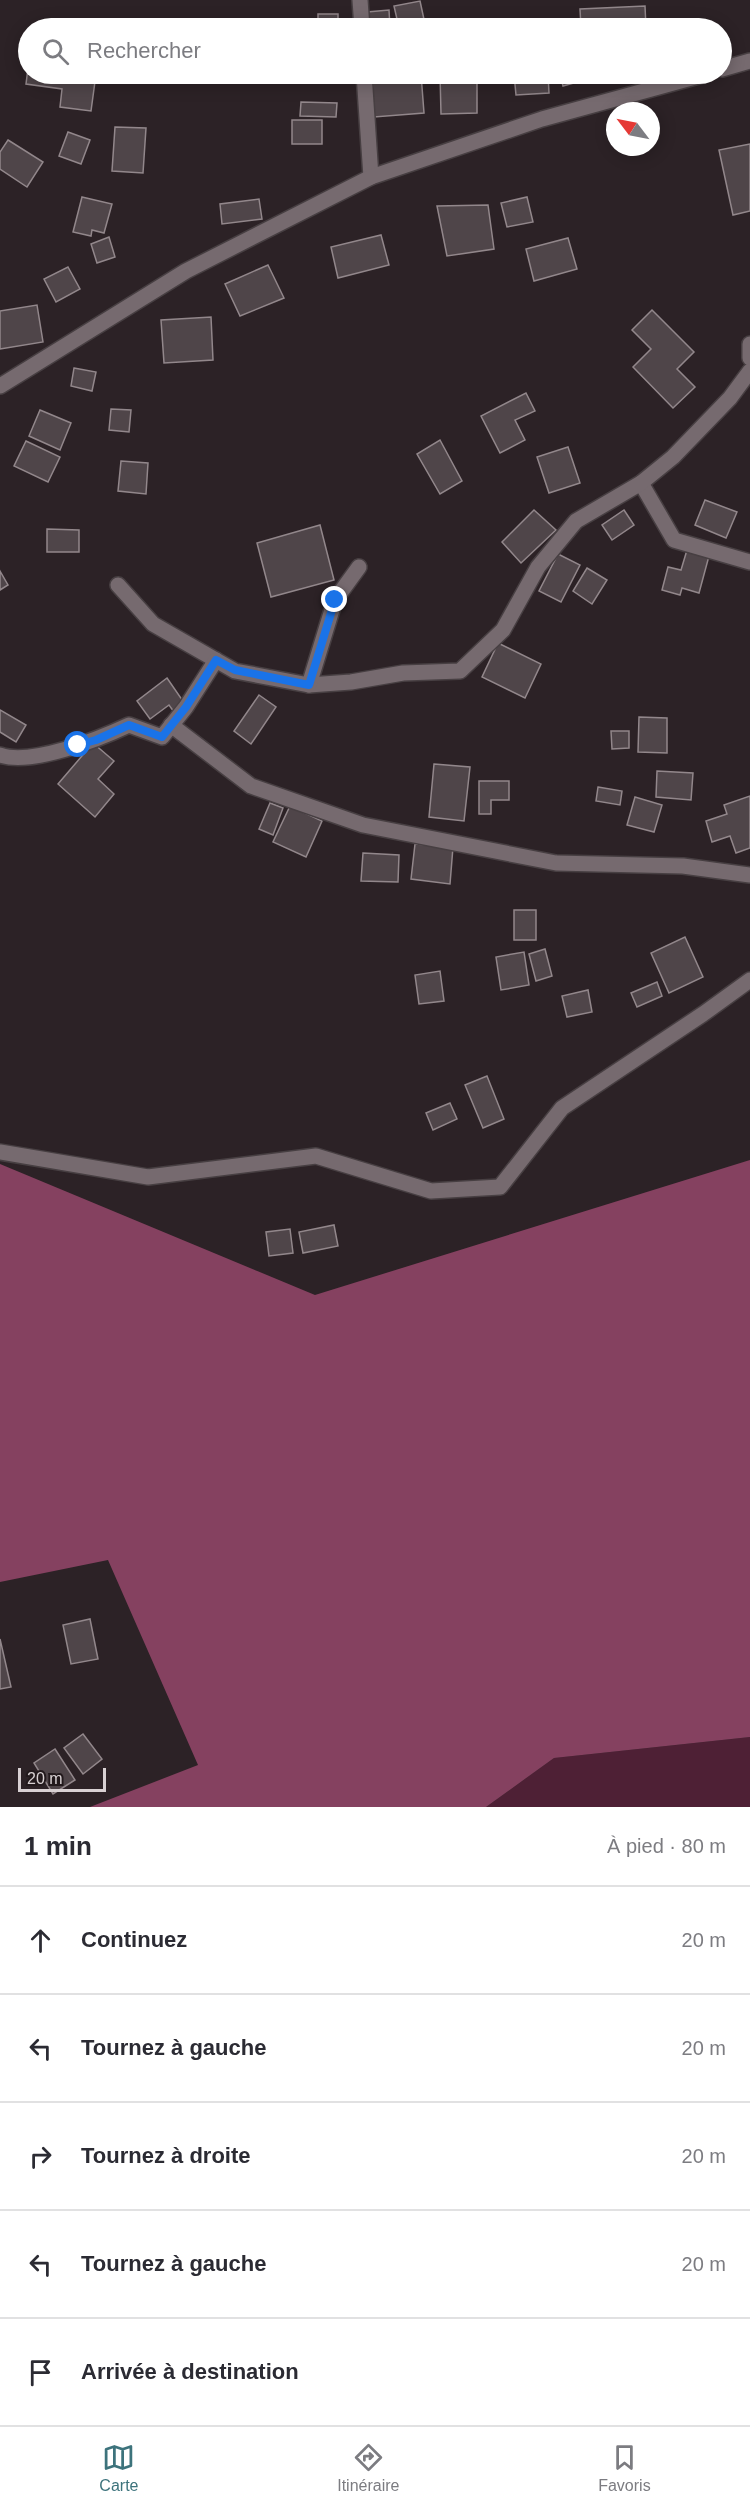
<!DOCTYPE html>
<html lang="fr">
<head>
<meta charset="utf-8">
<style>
  :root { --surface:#fff; --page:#f2f2f3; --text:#2b2b33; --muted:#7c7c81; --line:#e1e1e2; --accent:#3d737c }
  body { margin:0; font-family:Arial,sans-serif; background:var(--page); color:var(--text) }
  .compass { position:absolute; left:606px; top:102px; width:54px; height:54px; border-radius:50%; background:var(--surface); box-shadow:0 3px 15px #0003; rotate:302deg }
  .scale { position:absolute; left:18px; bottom:15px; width:88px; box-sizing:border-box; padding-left:6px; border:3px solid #d8d1d3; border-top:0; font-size:16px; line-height:21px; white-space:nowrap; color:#d8d1d3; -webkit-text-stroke:4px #22191c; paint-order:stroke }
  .stop { position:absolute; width:18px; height:18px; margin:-14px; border:4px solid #1a73e8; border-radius:50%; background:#fff }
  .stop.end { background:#1a73e8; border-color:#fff; box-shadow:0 2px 6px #0008 }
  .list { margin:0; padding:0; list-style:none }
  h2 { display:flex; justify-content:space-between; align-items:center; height:78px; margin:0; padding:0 24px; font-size:26px }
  h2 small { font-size:20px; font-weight:400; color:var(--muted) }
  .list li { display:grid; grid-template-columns:39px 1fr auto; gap:18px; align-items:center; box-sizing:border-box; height:108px; padding:0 24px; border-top:2px solid var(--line) }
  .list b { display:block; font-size:22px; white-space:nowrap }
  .list em { font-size:20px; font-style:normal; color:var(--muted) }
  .icon { flex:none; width:33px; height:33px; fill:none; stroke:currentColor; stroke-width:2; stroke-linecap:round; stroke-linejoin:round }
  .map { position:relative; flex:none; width:750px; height:1807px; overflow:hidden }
  .search { position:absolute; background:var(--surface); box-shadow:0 3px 15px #0003; left:18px; right:18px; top:18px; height:66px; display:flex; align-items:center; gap:15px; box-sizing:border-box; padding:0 21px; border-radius:33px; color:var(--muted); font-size:22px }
  .sheet { height:618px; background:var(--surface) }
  nav { display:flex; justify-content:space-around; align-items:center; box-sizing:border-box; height:84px; border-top:2px solid var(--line); background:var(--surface); font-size:16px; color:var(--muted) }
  nav a { display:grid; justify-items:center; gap:3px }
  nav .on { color:var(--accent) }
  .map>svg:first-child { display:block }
</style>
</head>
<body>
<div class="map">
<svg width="750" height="1807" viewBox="0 0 750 1807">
  <rect width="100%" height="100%" fill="#2c2226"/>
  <!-- green -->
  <path fill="#4e2035" d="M750,1737v70h-264l68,-49z"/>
  <!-- forest -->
  <path fill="#854160" d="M750,1160v577l-196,21 -68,49h-396l108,-42 -90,-205 -108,22v-418l315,131z"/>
  <!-- building -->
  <g fill="#4f4549" stroke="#92878b" stroke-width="1.5">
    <path d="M420,1l5,23 -26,4 -5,-22z"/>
    <path d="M645,6l1,22h-65l-1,-19z"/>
    <path d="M389,10l1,18h-22l-1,-16z"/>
    <rect x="318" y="14" width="20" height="14"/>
    <path d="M57,19l36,5 -1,4h-36z"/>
    <path d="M28,68v6h68l-5,37 -31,-4 2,-18 -36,-5z"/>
    <path d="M310,74h25v3l-24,1z"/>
    <path d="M372,74h49l3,39 -50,4z"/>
    <path d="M440,74h37v39l-36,1z"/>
    <path d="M514,74h34l1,19 -33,2z"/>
    <path d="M560,74h34l1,3 -32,9z"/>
    <path d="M301,102l36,1 -1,14 -36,-1z"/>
    <rect x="292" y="120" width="30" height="24"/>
    <path d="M115,127l31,1 -3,45 -31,-2z"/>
    <path d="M68,132l22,8 -9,24 -22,-8z"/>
    <path d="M8,140l35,22 -16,25 -27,-18v-17z"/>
    <path d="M750,144v67l-17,4 -14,-65z"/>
    <path d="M82,197l30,7 -8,29 -12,-3 -1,6 -18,-4z"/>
    <path d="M527,197l6,25 -26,5 -6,-24z"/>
    <path d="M259,199l3,20 -40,5 -2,-20z"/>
    <path d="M488,205l6,44 -47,7 -10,-50z"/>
    <path d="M381,235l8,30 -51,13 -7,-31z"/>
    <path d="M109,237l6,20 -18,6 -6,-19z"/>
    <path d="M568,238l9,31 -43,12 -8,-32z"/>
    <path d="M268,265l16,33 -44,18 -15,-32z"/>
    <path d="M68,267l12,22 -24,13 -12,-23z"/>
    <path d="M37,305l6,37 -43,7v-38z"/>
    <path d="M652,310l42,42 -17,17 18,18 -22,21 -40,-41 18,-18 -19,-19z"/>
    <path d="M211,317l2,43 -49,3 -3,-43z"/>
    <path d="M74,368l22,4 -4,19 -21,-5z"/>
    <path d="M526,393l9,18 -20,9 10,20 -25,13 -19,-37z"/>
    <path d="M111,409l20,1 -2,22 -20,-2z"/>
    <path d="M40,410l31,13 -11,27 -31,-14z"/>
    <path d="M440,440l22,41 -22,13 -23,-40z"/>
    <path d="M26,441l34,16 -12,25 -34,-16z"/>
    <path d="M568,447l12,36 -31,10 -12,-36z"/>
    <path d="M121,461l27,2 -2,31 -28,-3z"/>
    <path d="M705,500l32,12 -11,26 -31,-13z"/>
    <path d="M534,510l22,20 -35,33 -19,-21z"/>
    <path d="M624,510l10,15 -22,15 -10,-15z"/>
    <path d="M320,525l14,55 -63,17 -14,-54z"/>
    <path d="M47,529l32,1v22h-32z"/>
    <path d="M687,550l22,6 -10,37 -17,-5 -2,7 -18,-5 6,-23 13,3z"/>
    <path d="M558,554l22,11 -19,37 -22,-11z"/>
    <path d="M587,568l20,12 -15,24 -19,-13z"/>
    <path d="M0,571l8,14 -8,5z"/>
    <path d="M498,643l43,21 -16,34 -43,-21z"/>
    <path d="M167,678l18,26 -11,8 -5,-7 -19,14 -13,-18z"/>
    <path d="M259,695l17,12 -25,37 -17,-13z"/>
    <path d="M0,710l26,15 -10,17 -16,-10z"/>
    <path d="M639,717l28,1v35l-29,-1z"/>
    <path d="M611,731h18v17l-17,1z"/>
    <path d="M93,743l21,18 -16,18 16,15 -19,23 -37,-33z"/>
    <path d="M434,764l36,3 -6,54 -35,-4z"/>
    <path d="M657,771l36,2 -2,27 -35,-3z"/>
    <path d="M479,781h30v19h-18v14h-12z"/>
    <path d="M598,787l24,4 -2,14 -24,-4z"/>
    <path d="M750,796v52l-14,5 -6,-17 -18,6 -6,-21 21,-7 -3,-9z"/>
    <path d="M635,797l27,8 -8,27 -27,-7z"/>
    <path d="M270,803l13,5 -10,27 -14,-6z"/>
    <path d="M290,806l32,15 -16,36 -33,-15z"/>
    <path d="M415,844l38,3 -3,37 -39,-5z"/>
    <path d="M363,853l36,2 -1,27 -37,-1z"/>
    <rect x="514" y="910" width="22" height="30"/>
    <path d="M685,937l18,40 -34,16 -18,-40z"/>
    <path d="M545,949l7,27 -16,5 -7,-27z"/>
    <path d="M524,952l5,33 -28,5 -5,-33z"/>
    <path d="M440,971l4,30 -25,3 -4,-29z"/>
    <path d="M657,982l5,14 -25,11 -6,-14z"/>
    <path d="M588,990l4,22 -25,5 -5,-21z"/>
    <path d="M487,1076l17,43 -21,9 -18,-43z"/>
    <path d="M450,1103l7,16 -24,11 -7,-17z"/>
    <path d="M334,1225l4,21 -35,7 -4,-21z"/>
    <path d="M290,1229l3,24 -24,3 -3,-24z"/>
    <path d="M90,1619l8,40 -27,5 -8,-39z"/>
    <path d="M0,1639l11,48 -11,2z"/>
    <path d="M83,1734l19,25 -19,15 -19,-26z"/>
    <path d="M55,1749l20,31 -22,14 -19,-31z"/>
  </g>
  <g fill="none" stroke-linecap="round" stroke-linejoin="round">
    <!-- street casing -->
    <g stroke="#473f42" stroke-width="18">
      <g id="street">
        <path d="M360,0l2,28"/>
        <path d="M722,69l28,-8"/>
        <path d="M364,74l7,103"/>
        <path d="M750,344v14"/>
        <path d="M0,386l186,-115 185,-94 171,-58 164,-45"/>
        <path d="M641,483l33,57 76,22"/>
        <path d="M118,585l35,39 82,47 74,14 42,-3 52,-9 57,-2 43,-41 35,-63 38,-46 65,-38 32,-26 57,-59 20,-27"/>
        <path d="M309,685l26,-85 24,-33"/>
        <path d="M171,725l80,61 112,39 193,38 127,3 67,9"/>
        <path d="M0,755c31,11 99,-16 129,-30l33,12 24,-30 30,-47"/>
        <path d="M0,1152l148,25 168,-21 115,35 69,-4 62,-79 141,-94 47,-34"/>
      </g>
    </g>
    <!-- street -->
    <use href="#street" stroke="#766a6f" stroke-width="15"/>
  </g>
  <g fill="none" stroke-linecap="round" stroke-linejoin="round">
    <!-- route -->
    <path stroke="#1a73e8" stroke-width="8" d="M78,745l18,-5 33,-15 33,12 24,-30 30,-47 19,10 74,15 26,-85"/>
  </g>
</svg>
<svg class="compass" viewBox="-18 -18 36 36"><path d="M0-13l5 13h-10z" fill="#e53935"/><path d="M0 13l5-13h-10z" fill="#7c7c81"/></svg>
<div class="scale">20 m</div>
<div class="stop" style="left:78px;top:745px"></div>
<div class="stop end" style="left:335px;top:600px"></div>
<div class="search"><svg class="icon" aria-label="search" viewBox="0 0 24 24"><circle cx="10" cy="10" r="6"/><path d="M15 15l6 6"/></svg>Rechercher</div>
</div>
<section class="sheet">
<h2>1 min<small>À pied · 80 m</small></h2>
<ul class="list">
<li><svg class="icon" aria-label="ahead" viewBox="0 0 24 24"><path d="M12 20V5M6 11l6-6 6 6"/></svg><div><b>Continuez</b></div><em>20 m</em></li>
<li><svg class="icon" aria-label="left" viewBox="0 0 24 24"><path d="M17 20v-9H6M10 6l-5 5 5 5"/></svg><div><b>Tournez à gauche</b></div><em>20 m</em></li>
<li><svg class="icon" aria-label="right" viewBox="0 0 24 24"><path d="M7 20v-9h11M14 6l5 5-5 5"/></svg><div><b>Tournez à droite</b></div><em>20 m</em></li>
<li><svg class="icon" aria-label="left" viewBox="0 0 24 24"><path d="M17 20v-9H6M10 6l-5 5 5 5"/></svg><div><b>Tournez à gauche</b></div><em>20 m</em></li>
<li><svg class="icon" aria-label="arrive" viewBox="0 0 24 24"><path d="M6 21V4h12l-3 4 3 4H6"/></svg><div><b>Arrivée à destination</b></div></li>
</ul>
</section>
<nav>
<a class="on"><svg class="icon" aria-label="map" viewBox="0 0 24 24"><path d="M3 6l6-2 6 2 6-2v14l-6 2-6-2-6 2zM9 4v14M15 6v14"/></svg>Carte</a>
<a><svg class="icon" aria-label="directions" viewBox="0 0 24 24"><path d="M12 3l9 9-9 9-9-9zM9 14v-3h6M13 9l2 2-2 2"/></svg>Itinéraire</a>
<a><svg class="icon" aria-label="saved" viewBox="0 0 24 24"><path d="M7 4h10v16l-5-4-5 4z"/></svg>Favoris</a>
</nav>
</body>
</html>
